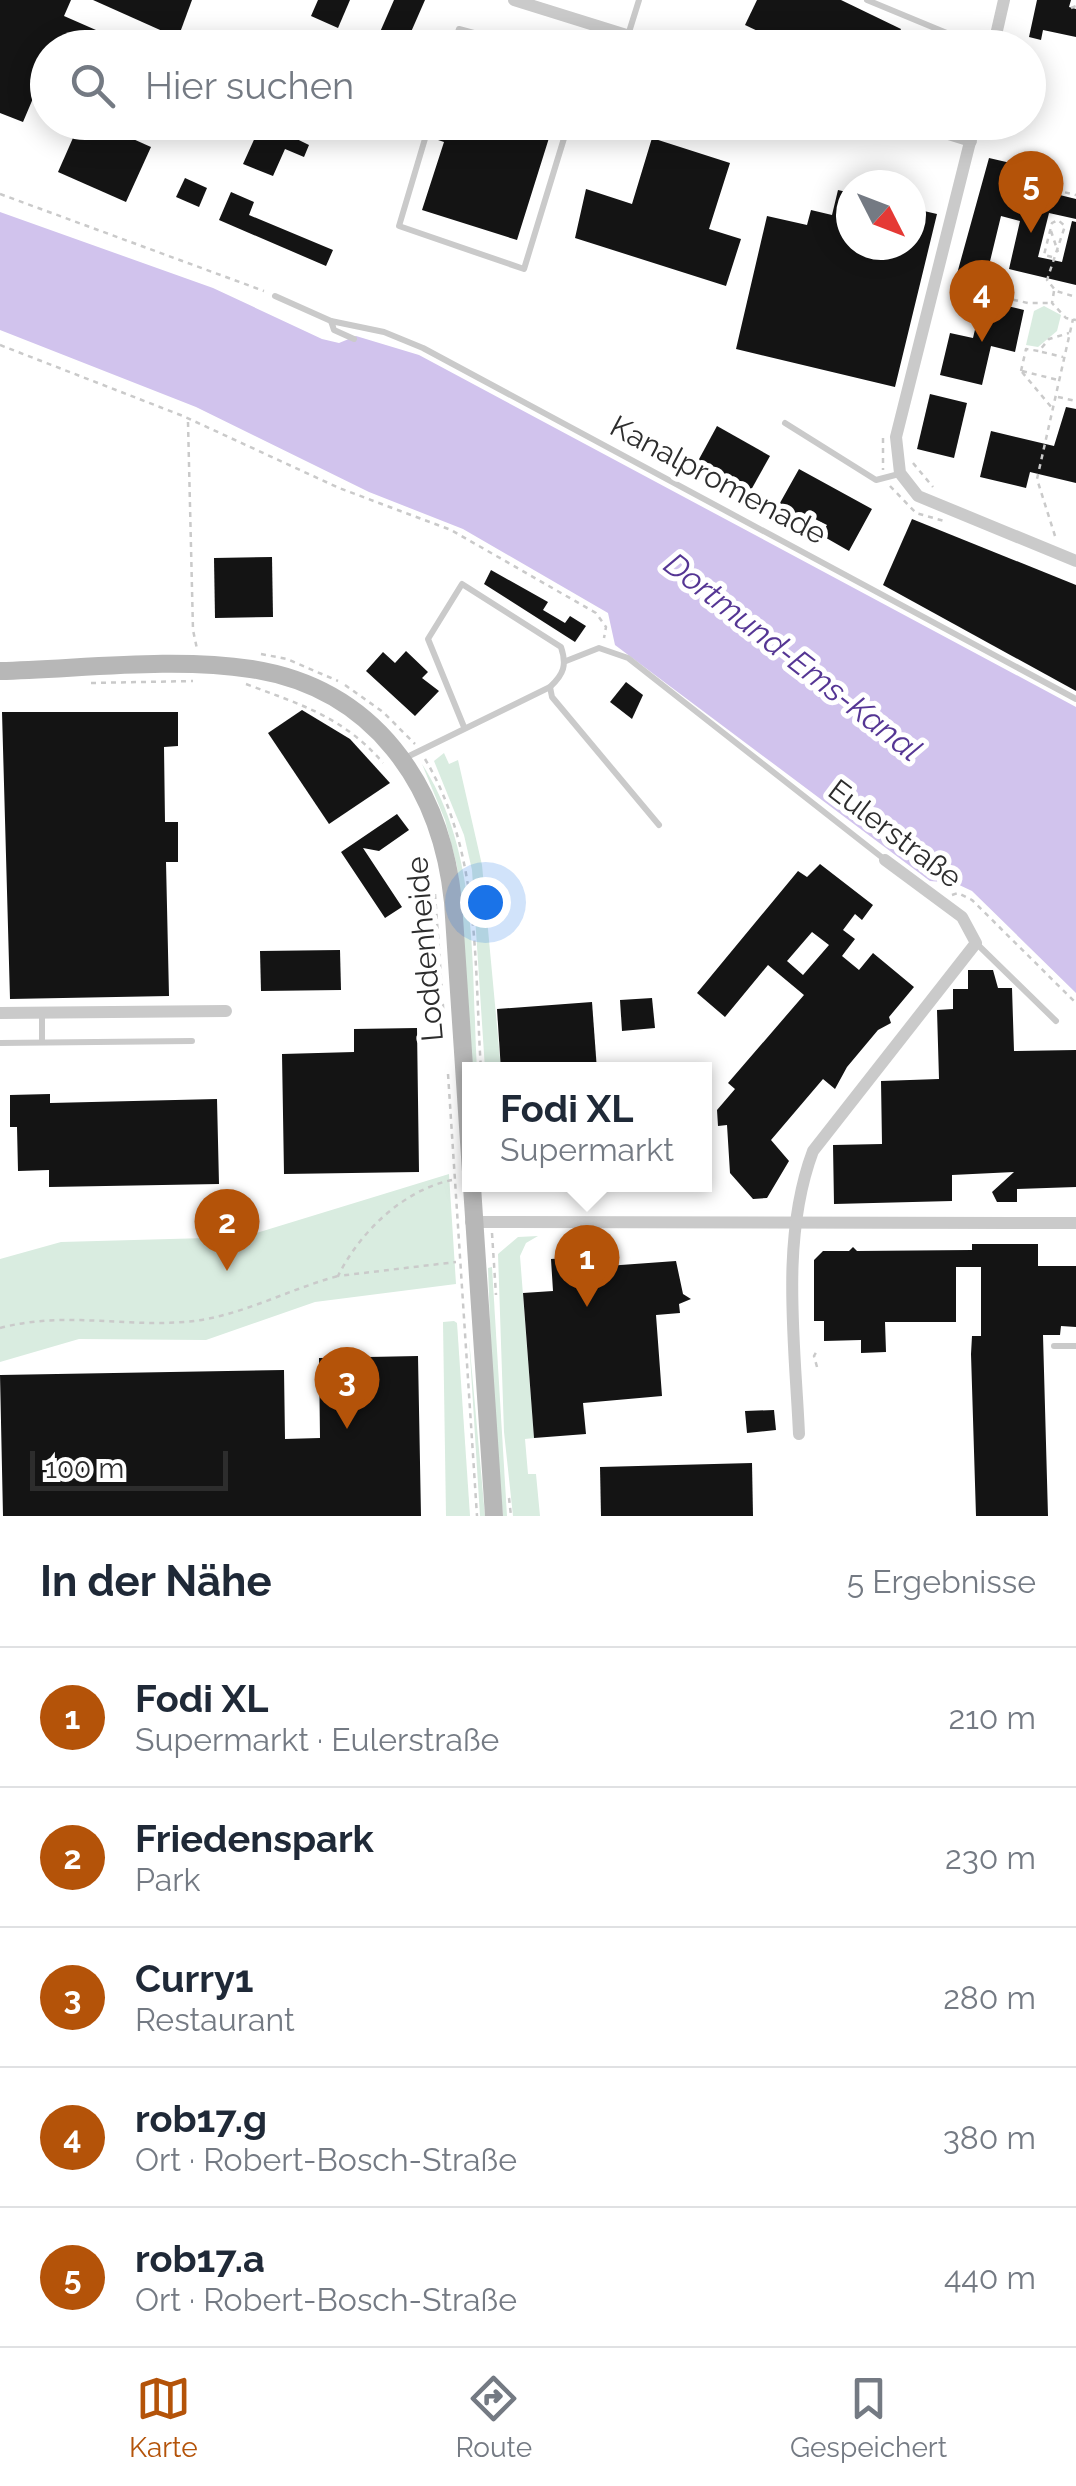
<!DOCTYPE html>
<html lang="de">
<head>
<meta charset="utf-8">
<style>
  :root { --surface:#fff; --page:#f2f2f3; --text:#1f2937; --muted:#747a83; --line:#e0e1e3; --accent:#b45309 }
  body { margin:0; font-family:Raleway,sans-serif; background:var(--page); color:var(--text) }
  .compass { position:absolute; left:836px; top:170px; width:90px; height:90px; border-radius:50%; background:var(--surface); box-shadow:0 5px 25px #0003; rotate:132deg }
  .scale { position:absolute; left:30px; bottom:25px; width:198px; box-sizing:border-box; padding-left:10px; border:5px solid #2d2d2d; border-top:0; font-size:28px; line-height:35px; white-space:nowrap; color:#2d2d2d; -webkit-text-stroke:8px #fff; paint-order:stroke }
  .you { position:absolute; left:485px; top:902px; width:35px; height:35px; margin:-25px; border:8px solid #fff; border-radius:50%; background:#1a73e8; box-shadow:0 0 0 15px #1a73e833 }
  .badge { display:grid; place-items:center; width:65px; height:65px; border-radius:50%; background:var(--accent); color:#fff; font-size:32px; font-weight:700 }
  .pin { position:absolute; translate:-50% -82px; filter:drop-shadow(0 2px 5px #0008) }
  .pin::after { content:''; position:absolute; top:52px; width:35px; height:30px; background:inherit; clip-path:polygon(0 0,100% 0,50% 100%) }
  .popup { position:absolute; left:462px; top:1062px; width:250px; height:130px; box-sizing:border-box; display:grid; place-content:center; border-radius:0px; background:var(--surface); filter:drop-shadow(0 2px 8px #0005); font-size:32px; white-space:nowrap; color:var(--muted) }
  .popup b { font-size:38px; color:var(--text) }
  .popup::after { content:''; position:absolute; left:50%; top:100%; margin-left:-20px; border:20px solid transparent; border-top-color:var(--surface) }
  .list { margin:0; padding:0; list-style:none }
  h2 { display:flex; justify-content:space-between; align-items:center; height:130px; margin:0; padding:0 40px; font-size:42px }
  h2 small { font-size:32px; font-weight:400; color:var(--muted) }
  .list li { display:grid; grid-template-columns:65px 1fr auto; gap:30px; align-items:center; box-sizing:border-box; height:140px; padding:0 40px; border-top:2px solid var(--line) }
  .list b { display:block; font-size:38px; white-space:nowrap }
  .list p { margin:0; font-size:32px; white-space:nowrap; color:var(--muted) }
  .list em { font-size:32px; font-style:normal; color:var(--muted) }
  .icon { flex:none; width:55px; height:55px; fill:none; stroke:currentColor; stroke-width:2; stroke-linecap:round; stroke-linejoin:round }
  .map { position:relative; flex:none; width:1076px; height:1516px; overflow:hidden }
  .search { position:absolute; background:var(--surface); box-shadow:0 5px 25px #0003; left:30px; right:30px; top:30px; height:110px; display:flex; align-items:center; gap:25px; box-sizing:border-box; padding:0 35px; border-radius:55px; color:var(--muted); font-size:38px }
  .sheet { height:830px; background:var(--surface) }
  nav { display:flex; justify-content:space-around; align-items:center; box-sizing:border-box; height:140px; border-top:2px solid var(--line); background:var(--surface); font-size:28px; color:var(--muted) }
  nav a { display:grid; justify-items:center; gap:5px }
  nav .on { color:var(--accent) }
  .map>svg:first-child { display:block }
</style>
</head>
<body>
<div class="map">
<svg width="1076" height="1516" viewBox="0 0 1076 1516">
  <rect width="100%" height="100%" fill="#fff"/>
  <!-- green -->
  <g fill="#d9ece0">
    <path d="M1044,306l17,9 -4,16 -19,16 -12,-2 8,-34z"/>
    <path d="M444,753l5,11 9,-4 24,105 19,204h-16l-13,-199 -8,-35 -30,-74z"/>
    <path d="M422,764c58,89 49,204 55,305h-5l-15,-203 -12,-46z"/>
    <path d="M449,1174l7,110 -141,18 -109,38 -127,-1 -79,23v-103l61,-17 182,-5z"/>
    <path d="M538,1236l-12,7 -6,13 14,182 -9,1 3,35h8l4,42h-27l-9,-84 -6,-178 20,-17z"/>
    <path d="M492,1267l15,249h-4c-9,-82 -12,-165 -15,-248z"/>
    <path d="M454,1321l3,2 13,193h-24l-3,-194z"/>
    <path d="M469,1339l16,177h-5z"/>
  </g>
  <!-- water -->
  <path fill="#d1c3ed" d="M0,212l213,76 109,51 17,4 17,-7 63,19 657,352v286l-104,-102 -17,-8 -25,-2 -315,-236 -7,-32 -145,-84 -94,-37 -173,-85 -196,-77z"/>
  <!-- building -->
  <g fill="#141414" fill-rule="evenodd">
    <path d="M0,0h71l-7,16 73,32h-89v15l-25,59 -23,-9z"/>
    <path d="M93,0h99l-14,38z"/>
    <path d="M318,0h32l-12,28 -27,-12z"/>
    <path d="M394,0h31l-21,48h-31z"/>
    <path d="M757,0h84l60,29 -8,19h-100l-48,-23z"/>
    <path d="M1037,0h34l-2,7 7,2v28l-33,-7 -2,10 -12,-3z"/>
    <path d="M80,122h15l56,25 -25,55 -68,-30z"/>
    <path d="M262,122l47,23 -5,12 -19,-8 -12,27 -30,-12z"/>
    <path d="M437,122h117l-37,118 -95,-30 22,-68 -12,-4z"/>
    <path d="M652,138l78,25 -21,66 32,10 -15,47 -151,-48 11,-49 46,15z"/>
    <path d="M989,158l26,6 -4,19 65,16v20l-27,-6 -11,44 24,5 10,-41 4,1v63l-67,-16 11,-48 -19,-5 -17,70 -29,-5z"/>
    <path d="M185,178l22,10 -8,19 -23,-10z"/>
    <path d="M838,190l13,3v52h60v-37l26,6 -42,173 -159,-38 31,-133 40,9 4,-15 21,5z"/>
    <path d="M231,192l23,10 -5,13 84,35 -7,16 -107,-46z"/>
    <path d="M982,300l42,10 -9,42 -24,-6 -9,39 -42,-10 10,-42 23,5z"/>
    <path d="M930,394l37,9 -13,55 -37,-9z"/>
    <path d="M1066,407l10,2v74l-46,-11 -4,16 -46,-11 11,-46 63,15z"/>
    <path d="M717,426l53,30 -19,34 -53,-29z"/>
    <path d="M799,469l73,40 -23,42 -28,-16 6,-10 -20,-10 -5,10 -26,-15z"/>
    <path d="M912,519l164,66v106l-193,-106z"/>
    <path d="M272,557l1,60 -58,1 -1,-60z"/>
    <path d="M491,570l57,32 -5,8 22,13 5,-7 16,10 -11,16 -91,-58z"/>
    <path d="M406,651l22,21 -6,6 17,13 -24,25 -49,-45 17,-19 12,11z"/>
    <path d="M626,682l17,13 -11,24 -22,-17z"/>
    <path d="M302,710l48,29 40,44 -61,41 -61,-91z"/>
    <path d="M2,712h176v34l-14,1 1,75h13v40h-12l3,134 -159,3z"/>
    <path d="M397,814l12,16 -30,21 -16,-3 39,59 -17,11 -44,-66z"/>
    <path d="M820,864l53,41 -11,15 -7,-6 -12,16 12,9 -13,17 17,14 14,-17 41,34 -25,30 2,6 -13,7 -31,37 -12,22 -12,-10 -52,61 18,21 -22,37 -14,1 -23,-26 -3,-48 -9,1 -1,-16 18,-21 -7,-6 76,-88 -36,-30 -43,52 -28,-24 101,-122 9,6zM812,932l17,13 -26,30 -16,-14z"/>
    <path d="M340,950l1,40 -80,1 -1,-40z"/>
    <path d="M968,970h25l5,18h14l2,63 62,-1v137l-59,2v13h-20l-5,-10 22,-20 -62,3v26l-118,3 -1,-59 49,-1 -1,-63 58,-2 -2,-69 16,-1v-20h15z"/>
    <path d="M652,998l3,30 -33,3 -2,-31z"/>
    <path d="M592,1002l5,68h-96l-4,-61z"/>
    <path d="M417,1028l2,144 -135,2 -2,-120 72,-2v-23z"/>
    <path d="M50,1094v9l167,-4 2,85 -170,3v-17l-31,1 -1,-44h-7v-32z"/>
    <path d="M972,1244h66v22h38v61l-15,-1 -1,9h-17l5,181h-72l-5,-162 1,-18h9v-69h-25v55h-71l1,30 -25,1v-13l-37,1v-20h-10v-61l9,-9h26l4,-4 4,4 115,-1z"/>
    <path d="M593,1256v11l83,-6 7,33 8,5 -12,5 1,9 -24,2 6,81 -79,7 3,31 -52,4 -11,-145 30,-2 -2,-32z"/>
    <path d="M418,1356l3,160h-418l-3,-141 284,-5 1,69 35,-1 -1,-80z"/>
    <path d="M774,1410l2,20 -29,3 -2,-22z"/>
    <path d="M752,1463l1,53h-152l-1,-49z"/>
  </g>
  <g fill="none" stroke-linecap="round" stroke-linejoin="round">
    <!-- path -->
    <g stroke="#cacaca" stroke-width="2.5" stroke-dasharray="5 5" stroke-linecap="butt">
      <path d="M1071,8l5,-2"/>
      <path d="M1032,164l-6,19 50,12"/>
      <path d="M0,194l264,97"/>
      <path d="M1051,231l7,21"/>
      <path d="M1052,257l-8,-2 8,-32 6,-3 7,6 -18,54 9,11 20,6"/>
      <path d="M974,291l54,12h24"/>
      <path d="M1054,291l-2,12 14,15 10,2"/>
      <path d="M0,345l183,71 156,72 112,42 145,83 10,14 -2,11"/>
      <path d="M1042,352l21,5"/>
      <path d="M1021,371l5,-22 13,2 10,-12 20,-6"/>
      <path d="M1022,371l36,9"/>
      <path d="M1022,372l30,36"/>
      <path d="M1058,397l18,4"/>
      <path d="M188,422l5,208 4,19"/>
      <path d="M883,438v32"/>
      <path d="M913,463l20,24"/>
      <path d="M890,486l26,27 28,8"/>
      <path d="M1055,536l-18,-57 36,-160"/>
      <path d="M261,654l26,5 51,22"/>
      <path d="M91,683l102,-2"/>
      <path d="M246,684c53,20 98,33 137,79"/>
      <path d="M345,685l38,27 32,32"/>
      <path d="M425,759c56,94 49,205 56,311"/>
      <path d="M435,894l9,126"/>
      <path d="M952,895l6,-2 14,7 104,103"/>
      <path d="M448,1074l29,442"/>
      <path d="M452,1180c-49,10 -92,52 -114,96l118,-14"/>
      <path d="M492,1233l4,62"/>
      <path d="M0,1328c65,-17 120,-1 184,-6 54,-4 102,-32 154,-46"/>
      <path d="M817,1367l-3,-11 4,-7"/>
      <path d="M509,1498l2,18"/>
    </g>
    <!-- lane -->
    <g stroke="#cacaca" stroke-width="6">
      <path d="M867,0l116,48"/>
      <path d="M453,48l6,-19 71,19"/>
      <path d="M592,48l8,-20"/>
      <path d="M624,48l15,-48"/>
      <path d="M430,122l-31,104 125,43 45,-147"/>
      <path d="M275,296l56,25"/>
      <path d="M354,339l-20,-9 -3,-9 53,11 39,16 653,351"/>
      <path d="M785,423l91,57 23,-6"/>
      <path d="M566,661l33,-13 29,10 256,201"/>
      <path d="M550,687l2,10 107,128"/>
      <path d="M405,758l145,-71c14,-13 17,-22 11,-40l-99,-63 -34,55 36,88"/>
      <path d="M977,944l79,77"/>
      <path d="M42,1013v29"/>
      <path d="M0,1043l192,-2"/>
      <path d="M1054,1346h22"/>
    </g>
    <!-- street -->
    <g stroke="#cacaca" stroke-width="12">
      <path d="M514,0l154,48"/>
      <path d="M993,48l11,-48"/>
      <path d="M910,122l61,19"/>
      <path d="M975,122l-79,315 4,36 18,23 158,65"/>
      <path d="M0,1013l226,-2"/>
      <path d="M471,1222l605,1"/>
      <path d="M799,1434c-4,-91 -19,-195 14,-283l163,-208 -14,-26 -77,-57"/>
    </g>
    <!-- secondary -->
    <path stroke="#b7b7b7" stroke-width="18" d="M0,671c79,-2 173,-14 251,-2 123,19 190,116 202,233l41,614"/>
  </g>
  <g text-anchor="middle" stroke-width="10" stroke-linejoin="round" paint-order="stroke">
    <!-- street labels -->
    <g font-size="30" fill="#2d2d2d" stroke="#fff">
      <text transform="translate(718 480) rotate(28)" y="10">Kanalpromenade</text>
      <text transform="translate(895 834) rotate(37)" y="10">Eulerstraße</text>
      <text transform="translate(425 949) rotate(-95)" y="10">Loddenheide</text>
    </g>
    <!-- water labels -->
    <g font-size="32" font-style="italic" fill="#553694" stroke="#fff">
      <text transform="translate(793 657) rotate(38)" y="11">Dortmund-Ems-Kanal</text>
    </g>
  </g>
</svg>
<svg class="compass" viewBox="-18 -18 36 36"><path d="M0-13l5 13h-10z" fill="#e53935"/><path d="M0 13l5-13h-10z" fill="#747a83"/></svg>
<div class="scale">100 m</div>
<div class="you"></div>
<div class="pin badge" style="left:587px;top:1307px">1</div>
<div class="popup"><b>Fodi XL</b>Supermarkt</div>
<div class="pin badge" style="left:227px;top:1271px">2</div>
<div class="pin badge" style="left:347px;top:1429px">3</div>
<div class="pin badge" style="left:982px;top:342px">4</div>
<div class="pin badge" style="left:1031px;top:233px">5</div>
<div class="search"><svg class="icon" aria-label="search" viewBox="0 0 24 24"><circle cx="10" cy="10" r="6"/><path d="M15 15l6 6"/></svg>Hier suchen</div>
</div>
<section class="sheet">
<h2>In der Nähe<small>5 Ergebnisse</small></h2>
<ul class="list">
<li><span class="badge">1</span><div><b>Fodi XL</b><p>Supermarkt · Eulerstraße</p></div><em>210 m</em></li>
<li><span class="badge">2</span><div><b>Friedenspark</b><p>Park</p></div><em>230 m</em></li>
<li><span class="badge">3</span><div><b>Curry1</b><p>Restaurant</p></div><em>280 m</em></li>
<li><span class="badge">4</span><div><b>rob17.g</b><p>Ort · Robert-Bosch-Straße</p></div><em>380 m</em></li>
<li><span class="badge">5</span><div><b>rob17.a</b><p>Ort · Robert-Bosch-Straße</p></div><em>440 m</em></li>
</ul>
</section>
<nav>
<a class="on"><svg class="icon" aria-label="map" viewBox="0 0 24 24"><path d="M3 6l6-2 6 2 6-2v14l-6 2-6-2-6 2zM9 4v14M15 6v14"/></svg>Karte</a>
<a><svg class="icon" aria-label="directions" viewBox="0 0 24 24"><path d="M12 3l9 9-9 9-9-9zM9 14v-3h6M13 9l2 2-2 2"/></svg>Route</a>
<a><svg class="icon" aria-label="saved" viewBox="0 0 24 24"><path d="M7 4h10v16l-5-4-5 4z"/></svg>Gespeichert</a>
</nav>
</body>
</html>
